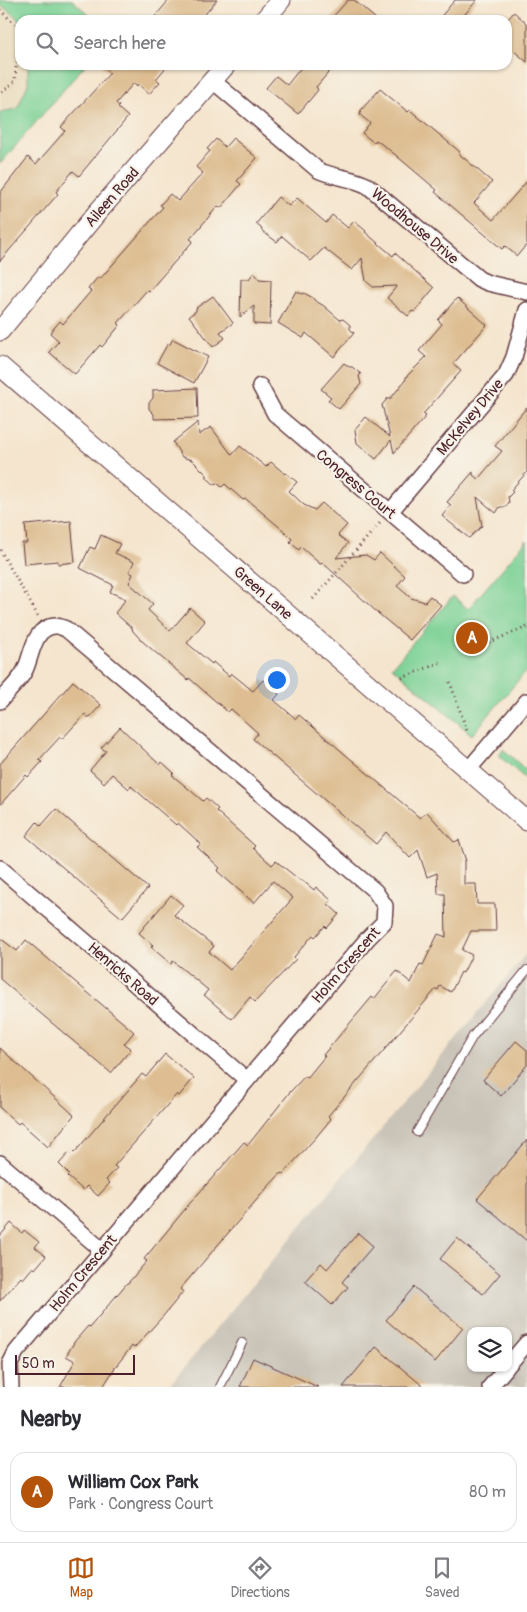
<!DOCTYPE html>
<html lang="en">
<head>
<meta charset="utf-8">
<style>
  :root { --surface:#fff; --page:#f2f2f3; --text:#2b2b33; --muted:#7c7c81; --line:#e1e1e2; --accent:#b45309 }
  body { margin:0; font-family:Pangolin,sans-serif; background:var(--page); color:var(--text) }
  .controls { position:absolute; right:15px; bottom:15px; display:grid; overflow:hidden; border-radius:10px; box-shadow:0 1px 4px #0004 }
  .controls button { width:45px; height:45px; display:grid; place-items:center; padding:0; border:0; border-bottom:1px solid var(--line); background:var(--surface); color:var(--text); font:25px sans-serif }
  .scale { position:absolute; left:15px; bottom:12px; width:120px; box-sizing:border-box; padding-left:5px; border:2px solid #4a1f2b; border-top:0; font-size:14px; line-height:18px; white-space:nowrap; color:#4a1f2b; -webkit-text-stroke:4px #f7f3e8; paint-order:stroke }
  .you { position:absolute; left:276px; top:679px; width:18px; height:18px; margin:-12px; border:4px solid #fff; border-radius:50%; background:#1a73e8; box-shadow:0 0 0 8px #1a73e833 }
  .badge { display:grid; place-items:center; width:32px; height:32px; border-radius:50%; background:var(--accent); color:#fff; font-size:16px; font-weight:700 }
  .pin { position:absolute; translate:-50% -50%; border:2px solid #fff; box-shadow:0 1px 5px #0006 }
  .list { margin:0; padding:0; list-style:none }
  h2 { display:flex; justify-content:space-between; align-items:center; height:65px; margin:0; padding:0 20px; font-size:21px }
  h2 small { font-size:16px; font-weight:400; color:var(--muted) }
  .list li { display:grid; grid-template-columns:32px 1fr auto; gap:15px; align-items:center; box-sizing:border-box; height:80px; margin:0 10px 10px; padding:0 10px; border:1px solid var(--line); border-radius:15px }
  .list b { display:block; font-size:19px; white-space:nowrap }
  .list p { margin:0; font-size:16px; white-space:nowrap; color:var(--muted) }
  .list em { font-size:16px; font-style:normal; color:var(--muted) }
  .icon { flex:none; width:28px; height:28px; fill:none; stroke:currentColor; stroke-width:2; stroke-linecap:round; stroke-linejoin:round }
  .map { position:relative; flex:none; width:527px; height:1387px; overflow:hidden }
  .search { position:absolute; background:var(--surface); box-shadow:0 1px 4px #0004; left:15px; right:15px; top:15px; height:55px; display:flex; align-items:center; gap:12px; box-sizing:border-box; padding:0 18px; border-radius:15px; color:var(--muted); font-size:19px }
  .sheet { height:155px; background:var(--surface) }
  nav { display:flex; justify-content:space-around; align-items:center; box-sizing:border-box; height:70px; border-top:1px solid var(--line); background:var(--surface); font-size:14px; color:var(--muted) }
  nav a { display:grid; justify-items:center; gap:2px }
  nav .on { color:var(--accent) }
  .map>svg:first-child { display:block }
</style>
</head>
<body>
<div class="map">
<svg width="527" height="1387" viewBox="0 0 527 1387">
  <rect width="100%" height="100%" fill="#f7f3e8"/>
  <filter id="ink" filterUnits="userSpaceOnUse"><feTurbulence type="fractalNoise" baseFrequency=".02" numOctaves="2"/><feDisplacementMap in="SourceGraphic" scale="10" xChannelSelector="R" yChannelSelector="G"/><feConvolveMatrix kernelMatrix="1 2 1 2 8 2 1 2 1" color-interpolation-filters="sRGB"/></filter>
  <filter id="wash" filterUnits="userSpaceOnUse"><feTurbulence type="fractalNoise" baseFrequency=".0096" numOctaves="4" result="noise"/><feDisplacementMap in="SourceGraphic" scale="20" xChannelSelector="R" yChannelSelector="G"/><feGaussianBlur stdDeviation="1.12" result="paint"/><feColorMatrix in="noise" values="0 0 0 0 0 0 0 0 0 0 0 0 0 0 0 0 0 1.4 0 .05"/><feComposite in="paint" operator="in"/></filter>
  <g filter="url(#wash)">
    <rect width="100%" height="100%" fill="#f5e5ce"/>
    <!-- built -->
    <path fill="#e8d9ba" d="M0,0h72l23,20h-75v45h65l-85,99z"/>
    <!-- industrial -->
    <path fill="#c9c3b8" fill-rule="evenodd" d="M527,953v434h-359zM471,1331h37v37h-37z"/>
    <!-- green -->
    <g fill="#7cd195" stroke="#637860">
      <path d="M0,0h72l23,20h-75v3l-5,-8 -15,-10z"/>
      <path d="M28,65h57l-85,99v-52l17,-3 11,-25z"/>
      <path d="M527,540v130l-55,65 -80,-68 61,-71 15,13z"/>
      <path d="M503,749l24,22v9l-28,-24z"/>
    </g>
    <g id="blocks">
      <!-- building -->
      <g fill="#ddbd91">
        <path d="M169,0h48l-17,20h-48z"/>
        <path d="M348,0h6l23,20h-47z"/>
        <path d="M455,0h22l-17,20h-22z"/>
        <path d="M514,12l13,12v38l-20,-17v-25z"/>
        <path d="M101,65h67l-12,14 4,3 -11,12 -11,-10 -1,2 -3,-3 -18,20 3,3 -1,2 10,9 -49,59 -6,-5 -17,21 2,2 -58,67v-68l28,-36 8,7 29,-33 -4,-4 49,-54z"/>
        <path d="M303,65h32l-19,22 2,3 -20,24 -32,-26 10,-12 11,9z"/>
        <path d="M380,89l28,23 2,-2 50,42 -2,1 34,29 -18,21 19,17 34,-39v63l-10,12 -12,-10 -3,3 -67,-57 2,-2 -45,-38 -16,-12 -2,3 -12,-10 8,-10 -10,-8 1,-5z"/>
        <path d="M233,138l24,20 -20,23 4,3 -20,24 -3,-2 -28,33 3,2 -44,50 -2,-1 -29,33 2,2 -18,22 -2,-2 -25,29 -26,-22 10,-11 -9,-8 10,-12 3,3 28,-33 -3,-2 10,-12 2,2 63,-72 -3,-2 10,-11 8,7 25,-28 -7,-6 14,-16 -3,-2 9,-10 9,8z"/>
        <path d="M278,197l11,9 8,-8 29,25 6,-8 16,13 6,-7 12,10 -1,1 28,24 2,-3 39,35 -20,24 -2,-1 -4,5 -21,-18 10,-12 -24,1 -7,-6 -4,-23 -10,12 -28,-22 -13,13 -29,-25 -5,6 -15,-11 -1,-3 -5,-4z"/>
        <path d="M254,272l5,7 12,1 -1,45 -16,-1v-18l-14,11 1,-38h8z"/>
        <path d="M296,291l6,3 2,-1 9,5 1,2 10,6 16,14 3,-1 7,6v4l4,4 -20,24 -28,-24 -3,5 -25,-15z"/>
        <path d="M213,296l20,27 -13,9 5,6 -12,9 -24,-31 7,-5v-3z"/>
        <path d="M457,298l30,27 -34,39 8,7 -38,43 3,2 -32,37 -3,-13 -15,19 -19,-16 -2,-13 11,-13 24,20 -8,-32 6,-7h3l15,-19v-2l20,-20 -7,-6 23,-27 -4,-4z"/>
        <path d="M173,339l35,18 -14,26 -37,-20 10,-18 3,-1z"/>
        <path d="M344,363l5,4h3l9,7 -2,2 2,8 -22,25 -11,-9 3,-3 -10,-8z"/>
        <path d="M197,388l1,30 -44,1v-5l-5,-5v-6l4,-5v-8z"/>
        <path d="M527,407v65l-16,18 2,2 -5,5 1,5 -3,5h-6l-4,6 -19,-16 5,29 -13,12 -27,-22 9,-11 -4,-3 26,-30v3l5,4 24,-28 -7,-5z"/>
        <path d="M198,422l1,13 12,-8 21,28 8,-9 26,21 5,-5 14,12 1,-1 11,9 -8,9 15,14 11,5 7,-7 25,22 -9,10 10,8 -12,15 30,-3 8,5 6,-7 25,23 -8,10 14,12 14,4 5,-6 11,9 -31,35 -31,-26 -56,-51 -3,1 -19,-17 -2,3 -9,-8 2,-3 -9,-9 -37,-31 -3,1 -18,-16 -3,3 -5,-4 -3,1 -7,-6v-3l-15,-15 -10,-3 -9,-15z"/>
        <path d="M71,521l4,41 -17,2v-3l-34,3 -2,-21h5l-2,-18z"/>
        <path d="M101,535l19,9 -5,9 19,9 -5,10 4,2 -4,9 24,21 -5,6 22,21 20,-23 15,13 -18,22 25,21 1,-2 16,14 2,-3 22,18 10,-11 16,14 -5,6 22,19 3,-4 121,103 7,-6 27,30 5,-2 7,21h-2v23h12l1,20h18l1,27h-25l-9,19 10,5 -9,18 -2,-1 -10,20 -11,-6 -2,4 -2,-1 -108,127 3,3 -14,17 -34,38 -2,-1 -15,16 -86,100 3,3 -19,23 -30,33 -2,-2 -16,20 -13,21h-43l15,-26 -9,-5 9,-15 13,-15 2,1 37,-44h1l19,-22 -3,-2 47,-57 53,-60 4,3 42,-53 15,-16 2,2 18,-22 -2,-1 49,-58 2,2 23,-28 14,12 9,-19 3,1 15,-31 8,3 -1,-43h-7l-1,-21 -10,4 -9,-27 -8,8 -24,-26 -10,12 -123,-105 5,-6 -27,-24 -3,3 -39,-34 -1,2 -46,-39 -10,-11 1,-1 -18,-16 11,-14 -16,-7 3,-7 -33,-17 10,-21 5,2z"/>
        <path d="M73,681l28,24 -12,13 -4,-4 -23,25 -2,-2 -21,23 3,2 -14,15 -2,-2 -26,30v-41z"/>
        <path d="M120,727l40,38 2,-3 12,11 -2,2 31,26 3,-3 12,11 -2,2 39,35 -2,2 19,17 4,-4 25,20 1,-1 12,10 2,-3 15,13 -3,4 11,10 -12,14 -2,-2 -10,11 -2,-2 -19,22 2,2 -41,43 -5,-5 -18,22 -28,-24 4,-5 -35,-29 -2,3 -20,-17 2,-2 -14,-12 32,-38 12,10 -9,10 40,31 -5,6 21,18 63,-72 -20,-17 -19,22 -37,-32 3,-3 -23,-21 4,-3 -23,-21 -2,2 -45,-39 -2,3 -17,-15 -8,9 -14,-13 16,-19 -5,-3z"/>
        <path d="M56,809l92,79 -26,30 -96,-82 11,-14 4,4z"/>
        <path d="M0,938l17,13 9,-11 108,92 -10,12 7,5 -20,24 -111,-94z"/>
        <path d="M516,1041l11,9v15l-26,31 -18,-16z"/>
        <path d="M0,1048l74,67 -26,32 -28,-25 -2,2 -18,-16z"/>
        <path d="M165,1054l29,24 -15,18 -2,-2 -63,72 3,2 -11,12 4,3 -12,13 -11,-10 -4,4 -16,-14 2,-2 -10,-10 10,-11 2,1 3,-3 1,1 67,-78 4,3z"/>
        <path d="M527,1140v101l-50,-42z"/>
        <path d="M11,1223l11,10 2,-3 15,12 -4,5 11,9 -11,13 -2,-2 -10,12 -2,-2 -21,24v-65z"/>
        <path d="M358,1233l15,13 -31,36 6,5 -16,18 -27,-24 16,-18 6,6z"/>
        <path d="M457,1238l43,36 -17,20 -43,-35z"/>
        <path d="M414,1287l49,41 -28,34 -49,-42z"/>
        <path d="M376,1347l48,40h-81z"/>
        <path d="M253,1358l65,29h-78z"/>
      </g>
    </g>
  </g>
  <g filter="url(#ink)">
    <use href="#blocks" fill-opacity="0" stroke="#643d43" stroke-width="1"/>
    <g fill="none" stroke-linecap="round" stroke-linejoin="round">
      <!-- service casing -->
      <g stroke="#643d43" stroke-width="10">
        <g id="service">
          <path d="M417,1132l56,-96 54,-66"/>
          <path d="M220,1387l22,-44"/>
        </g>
      </g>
      <!-- minor casing -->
      <g stroke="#643d43" stroke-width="18">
        <g id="minor">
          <path d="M213,81l105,89c16,8 34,7 50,16l111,93 9,4 39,9"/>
          <path d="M260,386l15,28 188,160"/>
          <path d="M390,512l116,-137 8,-18 13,-47"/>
          <path d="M0,701c8,-10 20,-20 25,-31 7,-14 8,-43 30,-44 3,-1 8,2 11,3l309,262 10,15 -1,16 -16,16 -352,414 -6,12 1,23"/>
          <path d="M468,770l59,-69"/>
          <path d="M0,868l247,212"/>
          <path d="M0,1163l102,87"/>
          <path d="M508,1365l19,-22"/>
          <path d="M490,1387l16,-19"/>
        </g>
      </g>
      <!-- tertiary casing -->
      <g stroke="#643d43" stroke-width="21">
        <g id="tertiary">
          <path d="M264,20l17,-20"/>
          <path d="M0,331l96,-117 130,-149"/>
          <path d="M0,366l527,455"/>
        </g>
      </g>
      <!-- path -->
      <g stroke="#643d43" stroke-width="3" stroke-dasharray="1 4" stroke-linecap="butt">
        <path d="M0,10l18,17v14l-3,40 -15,13"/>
        <path d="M0,550l38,66"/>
        <path d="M313,599l67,-76"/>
        <path d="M475,648l52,-21"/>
        <path d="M402,678l39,-16"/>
        <path d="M450,682l18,52"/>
      </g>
      <!-- service -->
      <use href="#service" stroke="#fff" stroke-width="8"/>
      <!-- minor -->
      <use href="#minor" stroke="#fff" stroke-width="15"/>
      <!-- tertiary -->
      <use href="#tertiary" stroke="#fff" stroke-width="19"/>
    </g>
  </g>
  <g text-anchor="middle" stroke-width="4.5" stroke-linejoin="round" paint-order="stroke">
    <!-- street labels -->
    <g font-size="15" fill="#4a1f2b" stroke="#f7f3e8">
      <text transform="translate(112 197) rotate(-49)" y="5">Aileen Road</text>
      <text transform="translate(415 226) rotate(40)" y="5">Woodhouse Drive</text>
      <text transform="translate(470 417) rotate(-50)" y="5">McKelvey Drive</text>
      <text transform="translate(356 484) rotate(40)" y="5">Congress Court</text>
      <text transform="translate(263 593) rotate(41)" y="5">Green Lane</text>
      <text transform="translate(346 965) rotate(-49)" y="5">Holm Crescent</text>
      <text transform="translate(123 974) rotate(41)" y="5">Henricks Road</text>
      <text transform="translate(83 1273) rotate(-50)" y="5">Holm Crescent</text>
    </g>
  </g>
</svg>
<div class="controls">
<button><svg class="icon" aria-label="layers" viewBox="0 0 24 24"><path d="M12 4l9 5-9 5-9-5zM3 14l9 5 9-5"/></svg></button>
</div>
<div class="scale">50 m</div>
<div class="you"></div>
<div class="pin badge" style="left:472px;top:638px">A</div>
<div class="search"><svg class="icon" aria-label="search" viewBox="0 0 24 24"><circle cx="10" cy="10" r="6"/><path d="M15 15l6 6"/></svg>Search here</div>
</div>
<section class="sheet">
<h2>Nearby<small></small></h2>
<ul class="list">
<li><span class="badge">A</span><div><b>William Cox Park</b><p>Park · Congress Court</p></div><em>80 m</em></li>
</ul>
</section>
<nav>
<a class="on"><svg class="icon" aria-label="map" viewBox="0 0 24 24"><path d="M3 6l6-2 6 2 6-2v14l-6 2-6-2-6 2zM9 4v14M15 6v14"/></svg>Map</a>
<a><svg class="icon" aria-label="directions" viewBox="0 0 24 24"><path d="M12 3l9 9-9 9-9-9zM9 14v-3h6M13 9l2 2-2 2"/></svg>Directions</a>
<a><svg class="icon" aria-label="saved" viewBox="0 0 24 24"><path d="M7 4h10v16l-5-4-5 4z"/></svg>Saved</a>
</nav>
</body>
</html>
